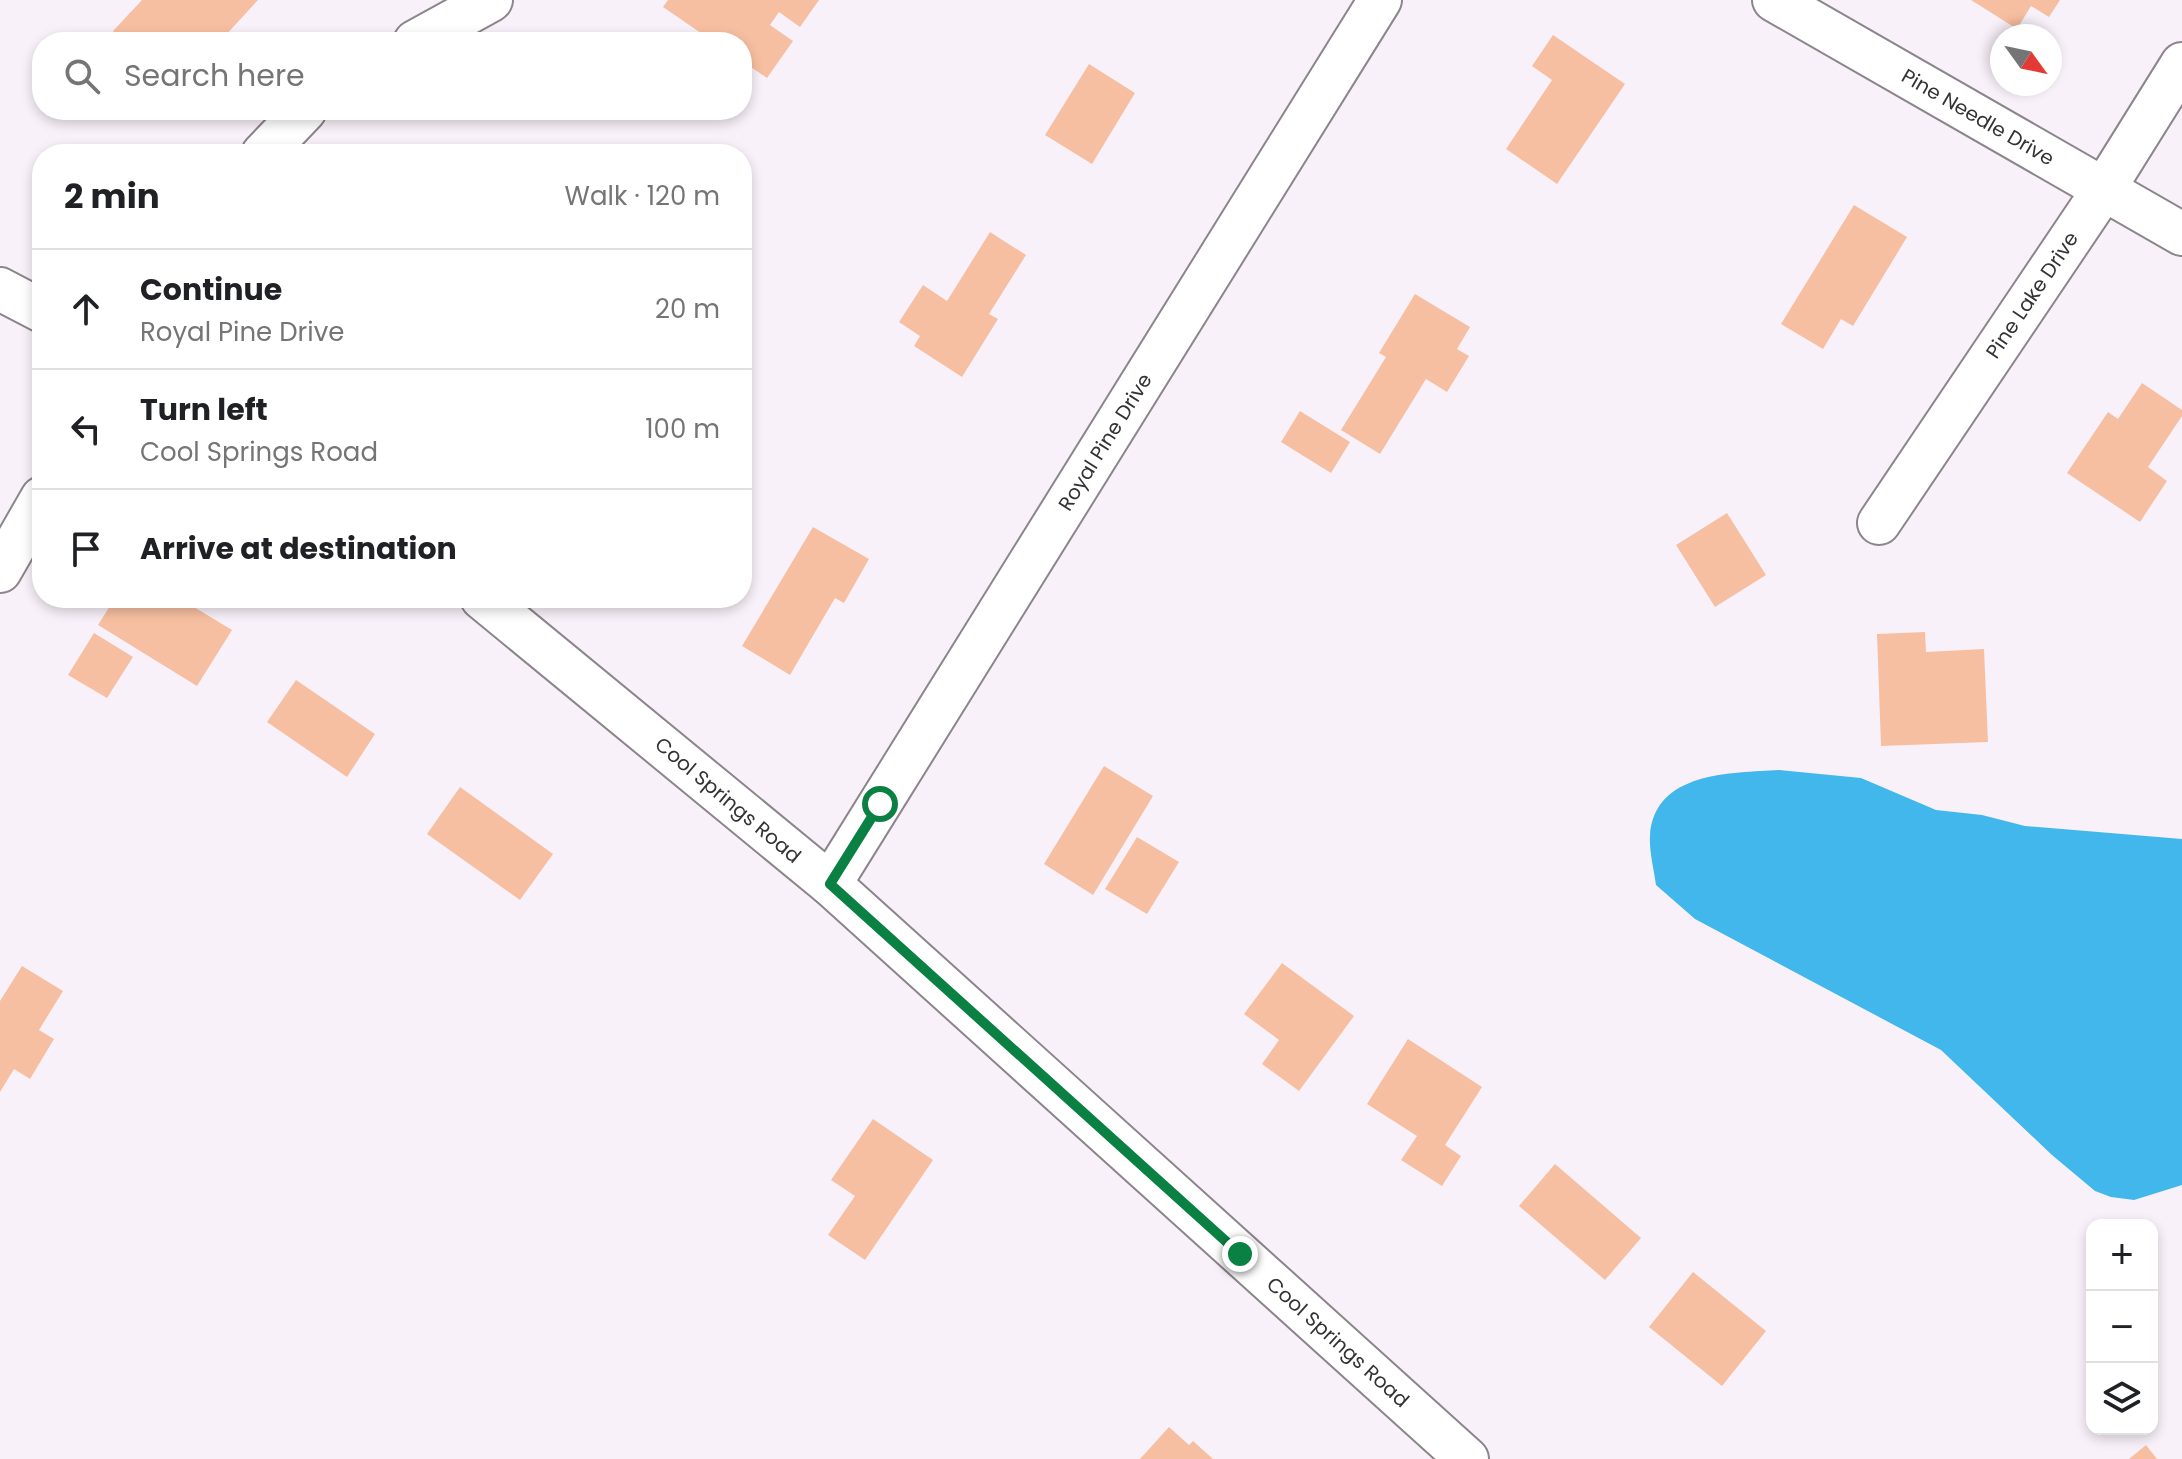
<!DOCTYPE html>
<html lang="en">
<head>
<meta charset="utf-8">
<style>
  :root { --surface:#fff; --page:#f2f2f2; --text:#202124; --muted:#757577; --line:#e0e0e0 }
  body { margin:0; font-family:Poppins,sans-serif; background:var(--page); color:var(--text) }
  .controls { position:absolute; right:24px; bottom:24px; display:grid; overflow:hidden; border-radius:16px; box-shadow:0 4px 12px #0003 }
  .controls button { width:72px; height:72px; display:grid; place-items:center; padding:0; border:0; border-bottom:2px solid var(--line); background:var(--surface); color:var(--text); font:40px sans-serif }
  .compass { position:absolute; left:1990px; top:24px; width:72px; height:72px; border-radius:50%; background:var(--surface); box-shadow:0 4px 12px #0003; rotate:123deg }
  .stop { position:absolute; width:24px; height:24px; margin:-18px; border:6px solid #0b8043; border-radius:50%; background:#fff }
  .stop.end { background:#0b8043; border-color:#fff; box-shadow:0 2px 8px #0008 }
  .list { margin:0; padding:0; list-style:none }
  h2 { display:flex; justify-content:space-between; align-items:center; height:104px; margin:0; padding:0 32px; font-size:34px }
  h2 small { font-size:26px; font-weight:400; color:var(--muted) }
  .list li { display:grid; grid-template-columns:52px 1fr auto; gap:24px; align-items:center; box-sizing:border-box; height:120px; padding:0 32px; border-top:2px solid var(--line) }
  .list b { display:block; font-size:30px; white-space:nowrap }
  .list p { margin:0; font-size:26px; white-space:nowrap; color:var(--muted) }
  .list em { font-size:26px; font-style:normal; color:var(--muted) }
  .icon { flex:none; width:44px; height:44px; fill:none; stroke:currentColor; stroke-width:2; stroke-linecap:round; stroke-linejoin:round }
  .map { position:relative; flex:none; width:2182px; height:1459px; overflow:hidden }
  .search { position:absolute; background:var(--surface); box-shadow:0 4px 12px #0003; left:32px; top:32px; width:720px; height:88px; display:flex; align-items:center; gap:20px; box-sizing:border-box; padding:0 28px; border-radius:32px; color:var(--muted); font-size:30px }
  .panel { position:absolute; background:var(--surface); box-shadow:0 4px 12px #0003; left:32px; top:144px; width:720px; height:464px; border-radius:32px }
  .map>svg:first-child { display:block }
</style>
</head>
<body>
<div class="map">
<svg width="2182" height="1459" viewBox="0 0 2182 1459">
  <rect width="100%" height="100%" fill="#f9f1f9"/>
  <!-- water -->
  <path fill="#42b7eb" d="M1779,770l82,8 75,32 46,5 43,11 157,13v346l-48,15 -23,-3 -16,-6 -43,-36 -111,-105 -246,-131 -39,-34c-2,-15 -7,-34 -6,-49 4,-65 82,-63 129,-66z"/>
  <!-- building -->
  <g fill="#f7bfa1">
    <path d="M142,0h116l-34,37 6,5h-105l-12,-11z"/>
    <path d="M668,0h151l-19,27 -21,-15 -9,13 23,16 -26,37 -25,-17v-19h-28l-51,-35z"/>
    <path d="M1971,0h89l-11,17 -18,-11 -14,23z"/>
    <path d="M1553,35l72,49 -68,100 -51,-35 46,-69 -20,-14z"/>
    <path d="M1089,64l46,29 -43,71 -47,-29z"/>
    <path d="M1854,205l53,32 -54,89 -12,-7 -18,30 -42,-25z"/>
    <path d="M990,232l36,23 -37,59 9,5 -36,58 -48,-31 6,-10 -21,-14 24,-37 24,16z"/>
    <path d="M1415,294l55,33 -13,22 12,7 -22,36 -21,-13 -46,75 -39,-24 45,-73 -7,-4z"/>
    <path d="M2142,383l40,27v6l-34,51 19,14 -27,41 -73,-49 41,-61 10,7z"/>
    <path d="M1300,411l50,31 -19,31 -50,-31z"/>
    <path d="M1727,513l39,62 -51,32 -39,-62z"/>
    <path d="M813,527l56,32 -25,44 -9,-5 -45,77 -48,-29z"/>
    <path d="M115,598h64l53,32 -35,56 -99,-61z"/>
    <path d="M1925,632l1,20 58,-3 4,93 -107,4 -4,-112z"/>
    <path d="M94,633l39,24 -26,41 -39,-23z"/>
    <path d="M296,680l79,54 -28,43 -80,-55z"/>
    <path d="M1104,766l49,30 -60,99 -49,-31z"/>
    <path d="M460,787l93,67 -33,46 -93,-66z"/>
    <path d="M1137,837l42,25 -32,52 -42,-25z"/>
    <path d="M1282,963l72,53 -55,75 -37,-27 17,-24 -35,-26z"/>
    <path d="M22,966l41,25 -24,39 15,9 -24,40 -16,-10 -14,23v-91z"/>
    <path d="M1408,1039l74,48 -37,58 16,11 -19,30 -41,-26 16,-24 -50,-32z"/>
    <path d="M873,1119l60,41 -68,100 -37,-25 27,-39 -24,-16z"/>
    <path d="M1555,1164l86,74 -36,42 -86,-74z"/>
    <path d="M1693,1272l73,59 -44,55 -73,-59z"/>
    <path d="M1169,1427l20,18 4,-4 20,18h-73z"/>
    <path d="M2146,1445l11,14h-28z"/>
  </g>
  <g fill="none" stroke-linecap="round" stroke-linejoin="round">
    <!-- minor casing -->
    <g stroke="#8c858c" stroke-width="46">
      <g id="minor">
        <path d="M1774,0l408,234"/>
        <path d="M415,42l76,-42"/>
        <path d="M263,154l42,-44"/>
        <path d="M0,289l42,22"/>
        <path d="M1879,523l225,-334 78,-125"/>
        <path d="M0,571l42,-73"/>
        <path d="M482,598l348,286 637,575"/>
        <path d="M830,884l550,-884"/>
      </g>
    </g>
    <!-- minor -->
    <use href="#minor" stroke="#fff" stroke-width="42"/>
  </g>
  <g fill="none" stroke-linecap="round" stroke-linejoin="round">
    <!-- route -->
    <path stroke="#0b8043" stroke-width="10" d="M880,804l-50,80 410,370"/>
  </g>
  <g text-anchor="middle" stroke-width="7" stroke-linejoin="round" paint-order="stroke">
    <!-- street labels -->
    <g font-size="20" fill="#353235" stroke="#fff">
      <text transform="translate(1978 117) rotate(30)" y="7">Pine Needle Drive</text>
      <text transform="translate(2032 295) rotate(-56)" y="7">Pine Lake Drive</text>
      <text transform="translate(1105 442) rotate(-58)" y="7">Royal Pine Drive</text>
      <text transform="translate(728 800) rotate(40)" y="7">Cool Springs Road</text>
      <text transform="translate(1338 1342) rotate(42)" y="7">Cool Springs Road</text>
    </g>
  </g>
</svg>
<div class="controls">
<button>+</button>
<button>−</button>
<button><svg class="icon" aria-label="layers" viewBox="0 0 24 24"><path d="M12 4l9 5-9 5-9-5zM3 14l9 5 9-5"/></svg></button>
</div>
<svg class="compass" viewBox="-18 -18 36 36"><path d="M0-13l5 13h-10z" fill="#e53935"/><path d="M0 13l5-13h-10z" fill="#757577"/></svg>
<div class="stop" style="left:880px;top:804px"></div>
<div class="stop end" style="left:1240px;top:1254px"></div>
<div class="search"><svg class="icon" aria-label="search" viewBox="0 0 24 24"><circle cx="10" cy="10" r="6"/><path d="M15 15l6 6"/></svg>Search here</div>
<section class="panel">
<h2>2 min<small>Walk · 120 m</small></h2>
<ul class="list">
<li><svg class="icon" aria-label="ahead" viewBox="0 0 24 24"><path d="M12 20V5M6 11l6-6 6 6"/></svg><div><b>Continue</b><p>Royal Pine Drive</p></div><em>20 m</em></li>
<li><svg class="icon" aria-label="left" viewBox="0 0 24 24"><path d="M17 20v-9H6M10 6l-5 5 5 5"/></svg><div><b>Turn left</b><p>Cool Springs Road</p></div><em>100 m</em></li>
<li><svg class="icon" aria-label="arrive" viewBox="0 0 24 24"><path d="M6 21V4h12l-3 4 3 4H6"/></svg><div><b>Arrive at destination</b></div></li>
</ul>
</section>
</div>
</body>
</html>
